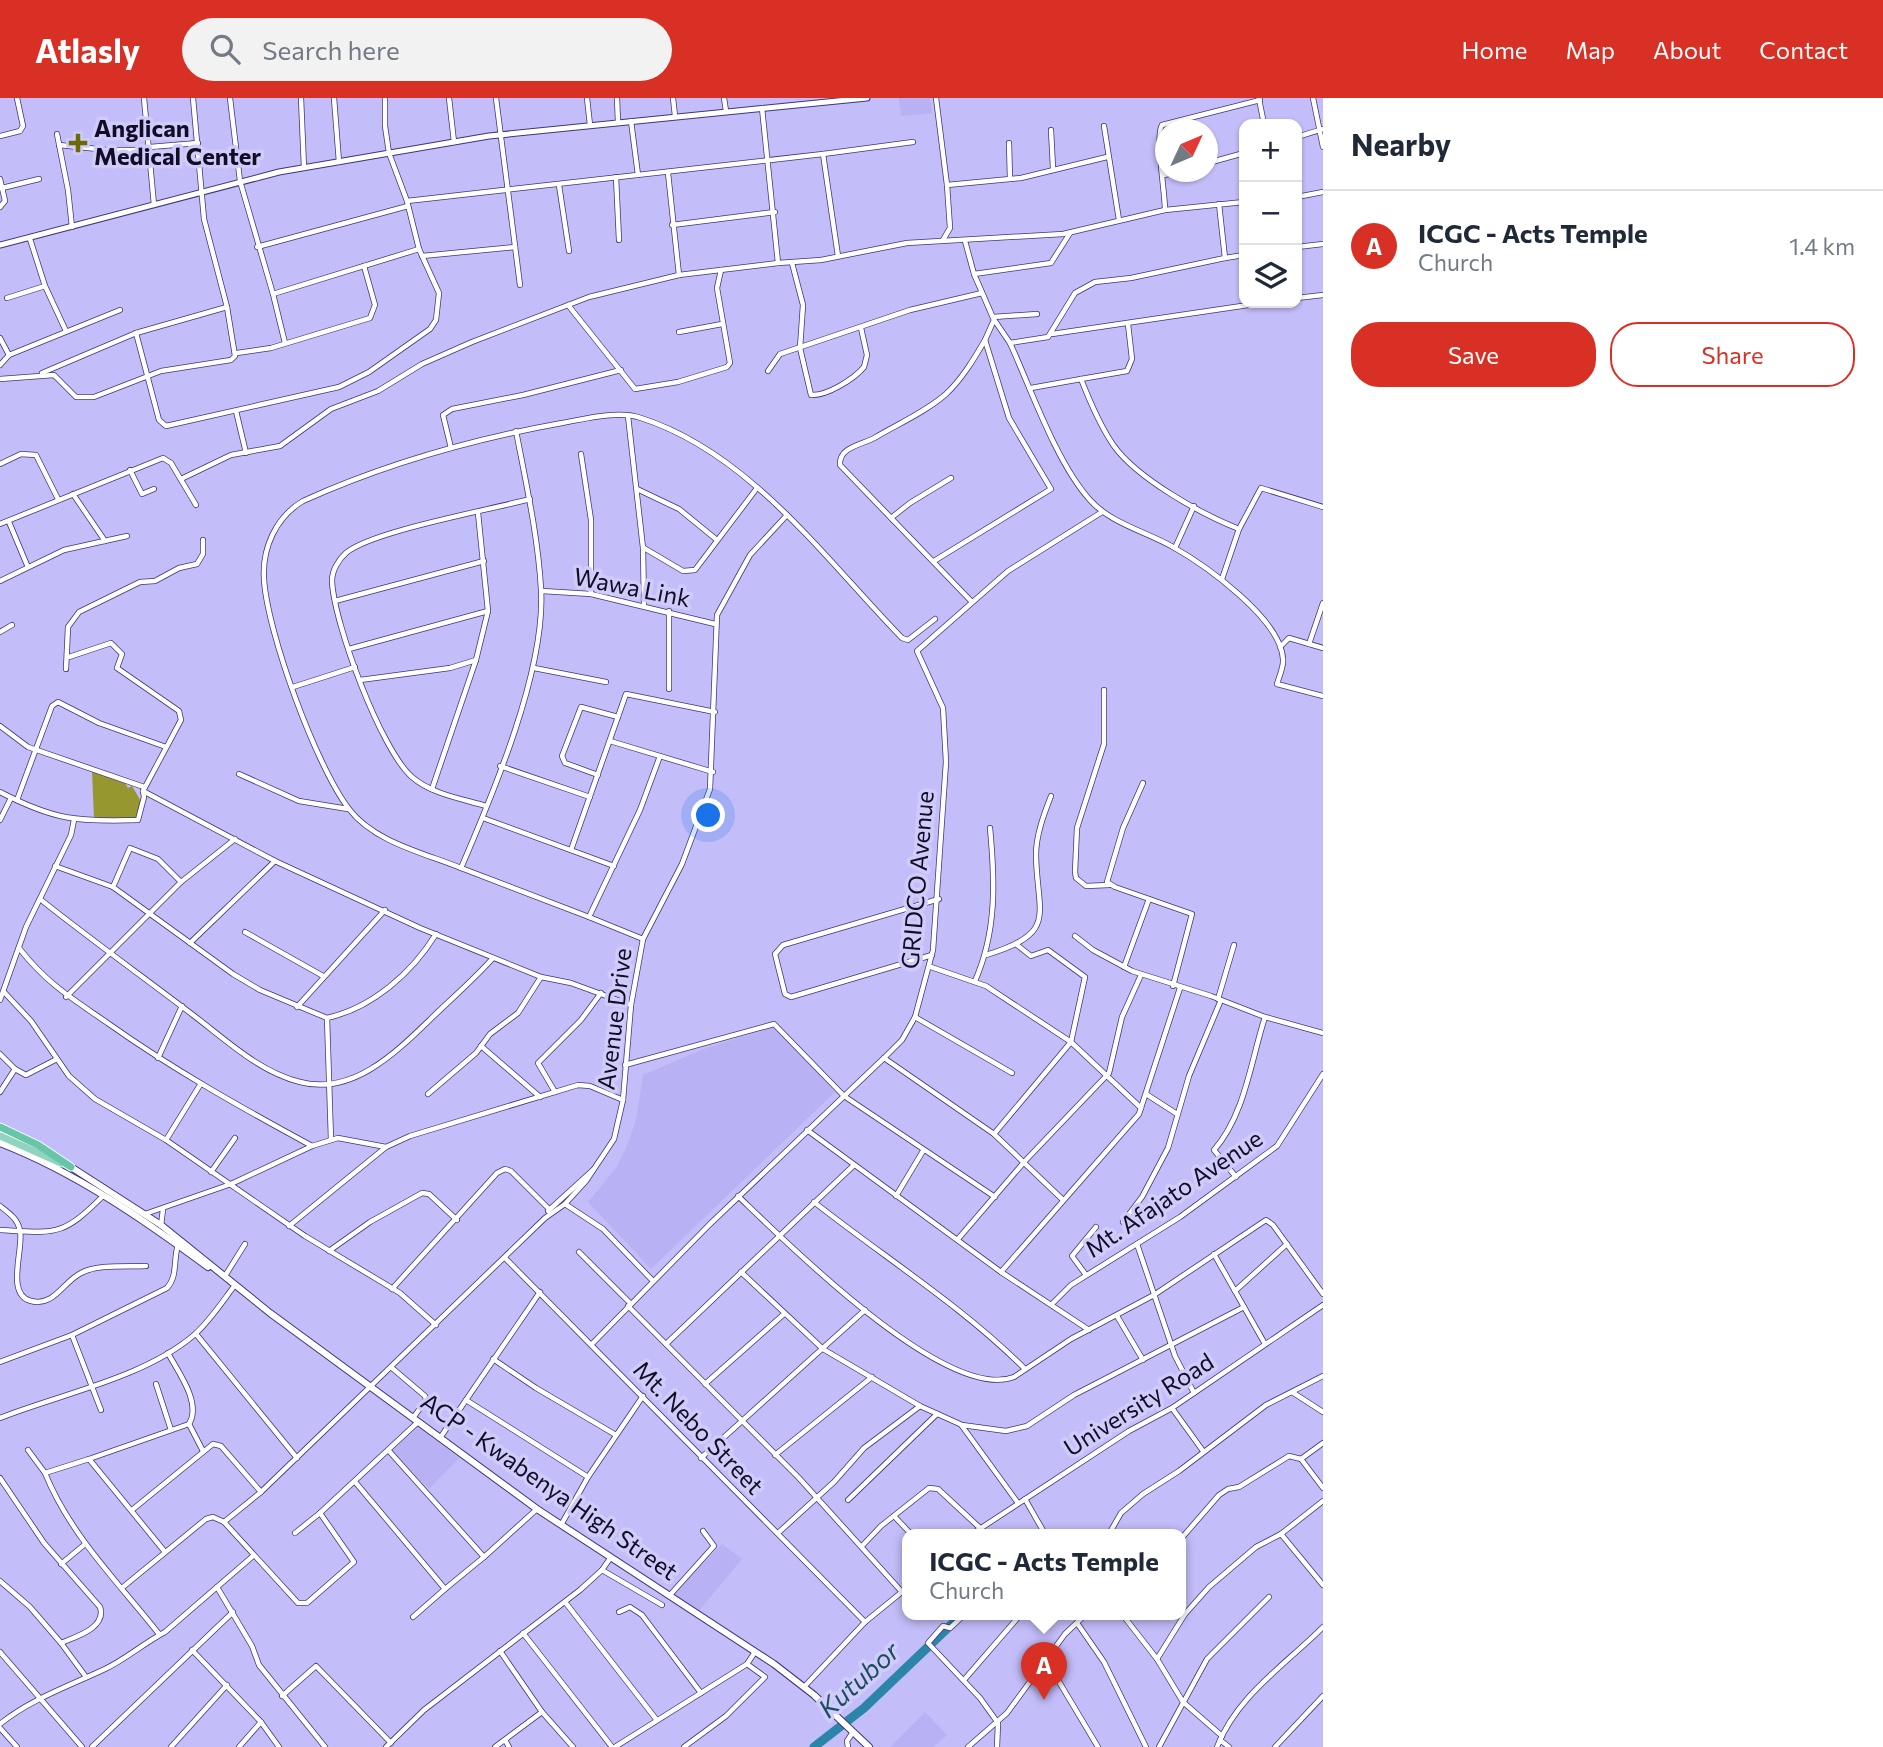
<!DOCTYPE html>
<html lang="en">
<head>
<meta charset="utf-8">
<style>
  :root { --surface:#fff; --page:#f2f2f3; --text:#1f2937; --muted:#747a83; --line:#e0e1e3; --accent:#d93025 }
  body { margin:0; font-family:Commissioner,sans-serif; background:var(--page); color:var(--text) }
  .controls { position:absolute; right:21px; top:21px; display:grid; overflow:hidden; border-radius:14px; box-shadow:0 2px 5px #0004 }
  .controls button { width:63px; height:63px; display:grid; place-items:center; padding:0; border:0; border-bottom:2px solid var(--line); background:var(--surface); color:var(--text); font:35px sans-serif }
  .compass { position:absolute; left:1155px; top:21px; width:63px; height:63px; border-radius:50%; background:var(--surface); box-shadow:0 2px 5px #0004; rotate:46deg }
  .you { position:absolute; left:709px; top:718px; width:24px; height:24px; margin:-18px; border:5px solid #fff; border-radius:50%; background:#1a73e8; box-shadow:0 0 0 10px #1a73e833 }
  .badge { display:grid; place-items:center; width:46px; height:46px; border-radius:50%; background:var(--accent); color:#fff; font-size:23px; font-weight:700 }
  .pin { position:absolute; translate:-50% -58px; filter:drop-shadow(0 2px 4px #0008) }
  .pin::after { content:''; position:absolute; top:37px; width:24px; height:21px; background:inherit; clip-path:polygon(0 0,100% 0,50% 100%) }
  .popup { position:absolute; left:902px; top:1431px; width:284px; height:91px; box-sizing:border-box; display:grid; place-content:center; border-radius:14px; background:var(--surface); filter:drop-shadow(0 2px 5px #0005); font-size:23px; white-space:nowrap; color:var(--muted) }
  .popup b { font-size:26px; color:var(--text) }
  .popup::after { content:''; position:absolute; left:50%; top:100%; margin-left:-14px; border:14px solid transparent; border-top-color:var(--surface) }
  .list { margin:0; padding:0; list-style:none }
  h2 { display:flex; justify-content:space-between; align-items:center; height:91px; margin:0; padding:0 28px; font-size:30px }
  h2 small { font-size:23px; font-weight:400; color:var(--muted) }
  .list li { display:grid; grid-template-columns:46px 1fr auto; gap:21px; align-items:center; box-sizing:border-box; height:112px; padding:0 28px; border-top:2px solid var(--line) }
  .list b { display:block; font-size:26px; white-space:nowrap }
  .list p { margin:0; font-size:23px; white-space:nowrap; color:var(--muted) }
  .list em { font-size:23px; font-style:normal; color:var(--muted) }
  .actions { display:flex; gap:14px; padding:21px 28px }
  .actions a { flex:1; padding:16px 0; border:2px solid var(--accent); border-radius:28px; text-align:center; font-size:24px; color:var(--accent) }
  .actions .main { background:var(--accent); color:#fff }
  .icon { flex:none; width:38px; height:38px; fill:none; stroke:currentColor; stroke-width:2; stroke-linecap:round; stroke-linejoin:round }
  .map { position:relative; flex:none; width:1323px; height:1649px; overflow:hidden }
  header { display:flex; align-items:center; gap:42px; box-sizing:border-box; height:98px; padding:0 35px; background:var(--accent); color:#fff }
  header strong { font-size:33px }
  nav { display:flex; gap:38px; margin-inline-start:auto; font-size:24px }
  .search { width:490px; height:63px; background:var(--page); display:flex; align-items:center; gap:18px; box-sizing:border-box; padding:0 24px; border-radius:38px; color:var(--muted); font-size:26px }
  main { display:flex }
  aside { flex:1; background:var(--surface) }
  .map>svg:first-child { display:block }
</style>
</head>
<body>
<header>
<strong>Atlasly</strong>
<div class="search"><svg class="icon" aria-label="search" viewBox="0 0 24 24"><circle cx="10" cy="10" r="6"/><path d="M15 15l6 6"/></svg>Search here</div>
<nav><a>Home</a><a>Map</a><a>About</a><a>Contact</a></nav>
</header>
<main>
<div class="map">
<svg width="1323" height="1649" viewBox="0 0 1323 1649">
  <rect width="100%" height="100%" fill="#c3bdf9"/>
  <!-- built -->
  <g fill="#b8b1f3">
    <path d="M899,0h31l2,15 -31,3z"/>
    <path d="M774,928l61,66 -184,177 -63,-67 28,-34 10,-20 10,-28 7,-45 58,-25z"/>
    <path d="M418,1329l41,31 -30,31 -37,-38z"/>
    <path d="M722,1446l20,15 -44,53 -25,-17z"/>
    <path d="M925,1614l22,23 -14,12h-43z"/>
  </g>
  <!-- forest -->
  <path fill="#97972f" d="M92,673l32,10 4,7 4,-2 10,17 -6,17 -42,-1z"/>
  <g fill="none" stroke-linecap="round" stroke-linejoin="round">
    <!-- river -->
    <path stroke="#2a85a8" stroke-width="9" d="M814,1649l50,-39 89,-85"/>
    <!-- minor casing -->
    <g stroke="#413575" stroke-width="6">
      <g id="minor">
        <path d="M144,0l10,107"/>
        <path d="M230,0l10,83 33,113 146,-45"/>
        <path d="M301,0l3,70"/>
        <path d="M334,0l5,64"/>
        <path d="M449,0l5,44"/>
        <path d="M496,0l24,187"/>
        <path d="M587,0l3,27"/>
        <path d="M617,0l1,24"/>
        <path d="M673,0l2,18"/>
        <path d="M724,0l2,13"/>
        <path d="M936,0l11,87 74,-7 86,-21"/>
        <path d="M1313,0l10,49"/>
        <path d="M1259,1l5,25"/>
        <path d="M762,10l16,155 43,-3 86,-17 156,-9 102,-24 79,-8"/>
        <path d="M631,23l7,54"/>
        <path d="M1104,28l15,94"/>
        <path d="M1051,32l2,38"/>
        <path d="M57,36l11,56 4,37"/>
        <path d="M0,38l20,-5 3,-5 -6,-28"/>
        <path d="M1297,39l26,-8"/>
        <path d="M1009,45l1,36"/>
        <path d="M59,47l48,5h43"/>
        <path d="M150,49l48,-4"/>
        <path d="M823,56l90,-12"/>
        <path d="M1208,65l36,-10"/>
        <path d="M668,75l11,102 99,-12"/>
        <path d="M1164,77l14,-3"/>
        <path d="M616,79l3,63"/>
        <path d="M0,81l5,22 -5,6"/>
        <path d="M559,87l10,66"/>
        <path d="M2,90l37,-9"/>
        <path d="M1297,99l26,-5"/>
        <path d="M407,103l416,-47 15,102"/>
        <path d="M1165,112c0,-18 -10,-75 -3,-85l98,-25"/>
        <path d="M672,127l103,-13"/>
        <path d="M30,141l15,47 21,45"/>
        <path d="M943,142l7,-12 -3,-43"/>
        <path d="M257,149l151,-41"/>
        <path d="M1297,149l26,-3"/>
        <path d="M422,158l93,-9"/>
        <path d="M1225,160l19,-3"/>
        <path d="M792,165l11,42 -3,43 11,47c16,1 43,-16 53,-28l3,-12 -6,-27"/>
        <path d="M974,176l77,-11 19,-30"/>
        <path d="M273,196l12,49"/>
        <path d="M7,200l38,-12"/>
        <path d="M1297,200l26,-3"/>
        <path d="M568,207l67,84 43,-7 49,-15 3,-4 -13,-75 4,-18"/>
        <path d="M993,219l44,-3"/>
        <path d="M995,223l15,22 38,-6 27,-44 20,-11 36,-4 94,-20 -6,-54"/>
        <path d="M679,234l43,-8"/>
        <path d="M136,235l91,-26"/>
        <path d="M1052,236l210,-31"/>
        <path d="M0,240l9,17"/>
        <path d="M1010,245c21,46 47,121 80,157 20,23 57,32 83,47 32,18 108,72 110,112 1,7 -4,18 -6,25l46,12"/>
        <path d="M237,255l34,-5 99,-30 5,-13 -11,-39"/>
        <path d="M0,267l9,-10 111,-45"/>
        <path d="M768,273l12,-17 130,-44 72,-17"/>
        <path d="M42,275l94,-40 23,87 7,6 173,-39 30,-15 61,-43 6,-9 3,-27 -20,-44 -12,-48 -18,-48 -4,-27v-28"/>
        <path d="M0,281l54,-4 22,22h18l67,-26 70,-11 4,-4 -8,-49 -23,-88 -11,-121"/>
        <path d="M1081,281l46,-8 5,-12 -4,-35"/>
        <path d="M1031,290l50,-9c9,23 19,47 33,67 24,33 87,68 125,83"/>
        <path d="M236,313l10,42"/>
        <path d="M628,318l15,132 1,57"/>
        <path d="M516,333c10,52 22,105 25,158 5,80 -48,205 -80,279l128,49 51,-107 20,-54"/>
        <path d="M451,350l-8,-33 9,-6 71,-14 98,-25"/>
        <path d="M581,356l10,66v74"/>
        <path d="M0,366l21,-10 15,1 22,44"/>
        <path d="M130,372l12,24 12,-5"/>
        <path d="M181,381l50,-24 49,-9 51,-37 47,-18 44,-27 50,-22 117,-45 90,-22"/>
        <path d="M637,391l42,20 38,31"/>
        <path d="M73,396l32,47"/>
        <path d="M891,420l19,-15 41,-25"/>
        <path d="M9,424l18,43"/>
        <path d="M0,426l163,-66 8,5 25,42"/>
        <path d="M644,450l39,23 12,-1 62,-82"/>
        <path d="M1175,450l19,-42"/>
        <path d="M934,463l117,-72 -42,-71 -24,-78 9,-20 -20,-46 -9,-33"/>
        <path d="M1222,481l17,-50 22,-41 62,19"/>
        <path d="M0,483l64,-31 63,-14"/>
        <path d="M542,493l49,3 124,30"/>
        <path d="M335,503l149,-40"/>
        <path d="M971,503l-131,-136c-1,-19 23,-20 36,-28 22,-13 51,-26 70,-43 16,-15 28,-35 39,-54"/>
        <path d="M0,534l12,-7"/>
        <path d="M1309,546l14,-41"/>
        <path d="M1280,549l9,-9 34,10"/>
        <path d="M349,551l139,-38"/>
        <path d="M69,559l42,-14 11,11 -5,14 62,43 2,9 -38,71"/>
        <path d="M534,570l72,14"/>
        <path d="M66,571l2,-42 11,-15 61,-30 15,-1 24,-13 18,-4 6,-10v-14"/>
        <path d="M360,582l90,-12 26,-8"/>
        <path d="M293,589l62,-20"/>
        <path d="M669,591v-78"/>
        <path d="M1104,592v54l-27,84 -2,44 1,6 10,8 23,-1"/>
        <path d="M0,628l28,21 116,40"/>
        <path d="M610,643l103,31"/>
        <path d="M500,668l90,31"/>
        <path d="M239,676l60,27 49,8"/>
        <path d="M598,677l-33,-12 -3,-7 19,-49 37,10"/>
        <path d="M1143,685l-20,45 -16,54 8,5 77,27 -19,72"/>
        <path d="M432,691l44,-129 12,-49 -10,-98"/>
        <path d="M0,694c54,28 77,30 138,28l6,-23 -1,-6 132,70 145,67 121,49 30,6 60,22"/>
        <path d="M17,702l35,-94 6,-4 41,21 67,24"/>
        <path d="M486,708c-23,-7 -55,-12 -74,-29 -31,-27 -78,-153 -80,-196 0,-10 6,-21 14,-28 26,-22 144,-43 184,-54"/>
        <path d="M483,720l131,48"/>
        <path d="M0,722l11,-22"/>
        <path d="M571,752l55,-156 89,18"/>
        <path d="M55,768l58,21 120,87 27,16 67,28c45,-10 85,-45 109,-84"/>
        <path d="M461,770c-37,-15 -87,-26 -112,-59 -33,-43 -82,-177 -85,-230 -2,-31 12,-62 39,-78 82,-37 170,-62 259,-78 23,-4 56,-13 79,-5 109,35 184,141 261,220l6,2 27,-21"/>
        <path d="M113,789l17,-39 28,11 23,23"/>
        <path d="M40,801c50,40 102,77 153,116 32,24 66,57 107,67 57,15 103,-37 140,-72 18,-17 36,-33 53,-52"/>
        <path d="M589,819l54,22"/>
        <path d="M245,834l78,44"/>
        <path d="M1075,838l18,14 39,21 79,25 54,21 58,16"/>
        <path d="M190,845l85,-82"/>
        <path d="M19,850c28,36 54,51 90,76 65,46 133,84 203,122"/>
        <path d="M932,857l-141,42 -6,-3 -10,-40 8,-9 156,-46"/>
        <path d="M986,857c73,-22 51,-40 50,-100 0,-20 8,-41 15,-59"/>
        <path d="M931,869l55,19 85,56 70,66"/>
        <path d="M1124,869l25,-68"/>
        <path d="M975,883c22,-50 20,-100 15,-153"/>
        <path d="M4,894l27,29 38,55 26,23 71,41 139,96 95,57 36,32"/>
        <path d="M66,899l115,-115 54,-43"/>
        <path d="M1218,901l16,-54"/>
        <path d="M0,902l26,-73 45,-92 3,-15"/>
        <path d="M297,909l88,-97"/>
        <path d="M915,919l97,56"/>
        <path d="M327,920l4,122"/>
        <path d="M481,948l59,51"/>
        <path d="M0,956l15,15 -15,23"/>
        <path d="M158,960l24,-52"/>
        <path d="M884,960l110,76 68,65"/>
        <path d="M625,967l149,-41 70,72 151,101"/>
        <path d="M15,971l11,6 29,-15"/>
        <path d="M555,994l-17,-29 43,-43 20,-27"/>
        <path d="M428,996l48,-41 14,-19 28,-21 23,-36"/>
        <path d="M1146,996l31,20"/>
        <path d="M807,1032l194,142 88,58"/>
        <path d="M994,1036l77,-92 14,-65 -37,-27 -17,6 -14,-11"/>
        <path d="M166,1042l34,-55"/>
        <path d="M211,1074l24,-34"/>
        <path d="M1236,1079l-22,-27c31,-35 37,-90 51,-133"/>
        <path d="M738,1098c48,46 208,207 276,181l57,-38 83,-44 112,-75 7,5 50,69"/>
        <path d="M896,1098l27,-45"/>
        <path d="M814,1104c71,56 148,104 211,167"/>
        <path d="M565,1106l38,25 50,52"/>
        <path d="M0,1108c9,7 18,13 20,25 4,17 -15,64 11,70 23,6 32,-19 50,-28 17,-9 46,-6 65,-7"/>
        <path d="M548,1113l45,-41"/>
        <path d="M145,1116l86,-30 81,-38 26,-8 48,9"/>
        <path d="M1123,1124l19,-25 26,-49 21,-72 32,-76"/>
        <path d="M161,1128l2,-17"/>
        <path d="M289,1128l97,-79 24,-11 168,-51 12,1 33,14"/>
        <path d="M0,1132c56,3 62,7 103,-34"/>
        <path d="M958,1141l67,-78 84,-88 13,-56 19,-42"/>
        <path d="M1137,1146l38,112 19,37"/>
        <path d="M329,1153l41,-29 52,-29 7,1 28,26"/>
        <path d="M579,1154l51,51"/>
        <path d="M1214,1156l51,90"/>
        <path d="M505,1160l360,364"/>
        <path d="M741,1174l82,77 97,57 42,19 44,6 21,-5 47,-31 170,-88"/>
        <path d="M1001,1174l138,-158 41,-126"/>
        <path d="M1086,1177l-14,-19 24,-29"/>
        <path d="M225,1178l20,-32"/>
        <path d="M392,1191l105,-116 8,-4 6,2 38,38"/>
        <path d="M1235,1193l52,-47"/>
        <path d="M1053,1205l18,-18 109,-68 97,-71 46,-72"/>
        <path d="M628,1208l171,172 103,114"/>
        <path d="M1117,1218l26,44"/>
        <path d="M196,1236l101,124"/>
        <path d="M72,1237l29,75"/>
        <path d="M592,1246l117,-119 175,-167 18,-18 13,-23 18,-67 13,-188 -3,-54 -26,-57 91,-80 94,-59"/>
        <path d="M666,1246l187,-178"/>
        <path d="M168,1255c10,19 34,50 21,71"/>
        <path d="M493,1261l43,29 80,47"/>
        <path d="M0,1264l72,-27 95,-47c11,-12 6,-28 11,-43"/>
        <path d="M392,1270l33,28 1,4 -13,18"/>
        <path d="M156,1286l15,46"/>
        <path d="M705,1286l79,-70"/>
        <path d="M1292,1294l31,20"/>
        <path d="M466,1302l122,77"/>
        <path d="M1172,1310l31,43"/>
        <path d="M0,1320c60,-24 144,-40 194,-83 16,-14 28,-33 41,-50"/>
        <path d="M962,1328l56,77"/>
        <path d="M440,1340l100,-146"/>
        <path d="M28,1352l17,23 44,-14 76,93"/>
        <path d="M775,1357l97,-78"/>
        <path d="M701,1360l164,-148"/>
        <path d="M89,1361l100,-35 14,27"/>
        <path d="M1301,1361l22,-16"/>
        <path d="M45,1375c25,62 73,109 114,161"/>
        <path d="M0,1380l44,65 56,64c7,21 -25,30 -39,36l-31,-36 -30,-26"/>
        <path d="M356,1385l89,106 39,-32 -95,-106"/>
        <path d="M1025,1401l20,35"/>
        <path d="M848,1402l89,-86"/>
        <path d="M132,1412l81,-66 8,2 40,46"/>
        <path d="M894,1418l17,18"/>
        <path d="M224,1424l74,81h9l47,-41 -34,-49 98,-91"/>
        <path d="M561,1427l27,-48 55,-81"/>
        <path d="M295,1435l25,-20"/>
        <path d="M778,1435l56,-51 30,-34 56,-42"/>
        <path d="M972,1436l157,-103 43,-23 151,-103"/>
        <path d="M1109,1436l12,-21 22,-19 36,-23 87,-66 57,-29"/>
        <path d="M1281,1436l42,51"/>
        <path d="M1180,1442l39,-45 9,-6 11,-2 50,-31 12,3 22,29"/>
        <path d="M862,1448l19,-20 48,-38 9,1 42,39"/>
        <path d="M484,1459l53,-48"/>
        <path d="M61,1466l23,-19"/>
        <path d="M602,1472l60,35"/>
        <path d="M123,1489l83,-68 7,-2 11,5 37,-30 284,-274 20,-14 21,-23 28,-42 9,-39 8,-95 12,-66 39,-75 28,-75 7,-174 33,-60 37,-40"/>
        <path d="M217,1489l35,59 7,19 66,82"/>
        <path d="M670,1497l44,-49 -11,-15"/>
        <path d="M565,1504l91,117"/>
        <path d="M619,1514l11,-5 12,8 59,78"/>
        <path d="M965,1516l-15,14 -7,-2 -15,17 52,55 18,25 -1,24"/>
        <path d="M1122,1516l35,45 26,43 39,34"/>
        <path d="M413,1519l32,-28"/>
        <path d="M1077,1525l27,39 42,85"/>
        <path d="M523,1535l89,114"/>
        <path d="M61,1545l25,34"/>
        <path d="M192,1552l69,72 18,25"/>
        <path d="M500,1553l42,61 31,35"/>
        <path d="M0,1554l82,95"/>
        <path d="M1157,1561l28,-45 24,-27 47,-40 25,-13 42,-33"/>
        <path d="M1046,1562l52,87"/>
        <path d="M964,1582l57,-66"/>
        <path d="M804,1589l61,-65 43,-35"/>
        <path d="M282,1598l34,-30 75,77"/>
        <path d="M0,1626c31,-25 69,-38 105,-55 21,-10 39,-26 60,-37l88,-76"/>
        <path d="M0,1630l17,19"/>
        <path d="M505,1642l4,7"/>
        <path d="M1220,1642l9,7"/>
        <path d="M92,1649l141,-135"/>
        <path d="M171,1649l56,-62"/>
        <path d="M239,1649l22,-25"/>
        <path d="M386,1649l38,-37 156,-120 22,-20 9,-13"/>
        <path d="M495,1649l47,-35"/>
        <path d="M615,1649l132,-83 8,-12"/>
        <path d="M684,1649l42,-31 39,-39 -18,-13"/>
        <path d="M848,1649l-1,-6 6,-9"/>
        <path d="M968,1649l39,-34 58,-79 21,-20"/>
        <path d="M1159,1649l48,-88 62,-62"/>
        <path d="M1217,1649c20,-51 68,-82 106,-120"/>
        <path d="M1275,1649l48,-51"/>
      </g>
    </g>
    <!-- tertiary casing -->
    <g stroke="#413575" stroke-width="7">
      <path id="tertiary" d="M0,147l279,-73 210,-36 378,-38"/>
    </g>
    <!-- secondary casing -->
    <g stroke="#413575" stroke-width="8">
      <g id="secondary">
        <path d="M0,1045c75,29 143,76 208,124"/>
        <path d="M71,1069l90,58 109,88 267,196 237,155 40,31 55,52"/>
      </g>
    </g>
    <!-- primary casing -->
    <g stroke="#fff" stroke-width="9">
      <path id="primary" d="M0,1038l61,27"/>
    </g>
    <!-- trunk casing -->
    <g stroke="#fff" stroke-width="9">
      <path id="trunk" d="M0,1029l38,18 33,22"/>
    </g>
    <!-- minor -->
    <use href="#minor" stroke="#fff" stroke-width="4.5"/>
    <!-- tertiary -->
    <use href="#tertiary" stroke="#fff" stroke-width="5"/>
    <!-- secondary -->
    <use href="#secondary" stroke="#fff" stroke-width="6"/>
    <!-- primary -->
    <use href="#primary" stroke="#8ed4be" stroke-width="7"/>
    <!-- trunk -->
    <use href="#trunk" stroke="#68c6a8" stroke-width="7"/>
  </g>
  <!-- markers -->
  <path fill="#6b6a07" stroke="#d0ccfa" stroke-width="2.5" d="M74.5 34.5h7v7h7v7h-7v7h-7v-7h-7v-7h7z"/>
  <g text-anchor="middle" stroke-width="7" stroke-linejoin="round" paint-order="stroke">
    <!-- poi labels -->
    <g font-size="24" font-weight="bold" fill="#120c27" stroke="#d0ccfa" text-anchor="start">
      <text x="94" y="39">Anglican<tspan x="94" dy="28">Medical Center</tspan></text>
    </g>
    <!-- street labels -->
    <g font-size="24" fill="#120c27" stroke="#d0ccfa">
      <text transform="translate(632 490) rotate(11)" y="8">Wawa Link</text>
      <text transform="translate(918 782) rotate(-85)" y="8">GRIDCO Avenue</text>
      <text transform="translate(615 921) rotate(-83)" y="8">Avenue Drive</text>
      <text transform="translate(1174 1096) rotate(-34)" y="8">Mt. Afajato Avenue</text>
      <text transform="translate(1139 1307) rotate(-32)" y="8">University Road</text>
      <text transform="translate(698 1330) rotate(46)" y="8">Mt. Nebo Street</text>
      <text transform="translate(549 1389) rotate(35)" y="8">ACP - Kwabenya High Street</text>
    </g>
    <!-- water labels -->
    <g font-size="26" font-style="italic" fill="#1c4c61" stroke="#d0ccfa">
      <text transform="translate(859 1582) rotate(-42)" y="9">Kutubor</text>
    </g>
  </g>
</svg>
<div class="controls">
<button>+</button>
<button>−</button>
<button><svg class="icon" aria-label="layers" viewBox="0 0 24 24"><path d="M12 4l9 5-9 5-9-5zM3 14l9 5 9-5"/></svg></button>
</div>
<svg class="compass" viewBox="-18 -18 36 36"><path d="M0-13l5 13h-10z" fill="#e53935"/><path d="M0 13l5-13h-10z" fill="#747a83"/></svg>
<div class="you"></div>
<div class="pin badge" style="left:1044px;top:1602px">A</div>
<div class="popup"><b>ICGC - Acts Temple</b>Church</div>
</div>
<aside>
<h2>Nearby<small></small></h2>
<ul class="list">
<li><span class="badge">A</span><div><b>ICGC - Acts Temple</b><p>Church</p></div><em>1.4 km</em></li>
</ul>
<div class="actions"><a class="main">Save</a><a>Share</a></div>
</aside>
</main>
</body>
</html>
